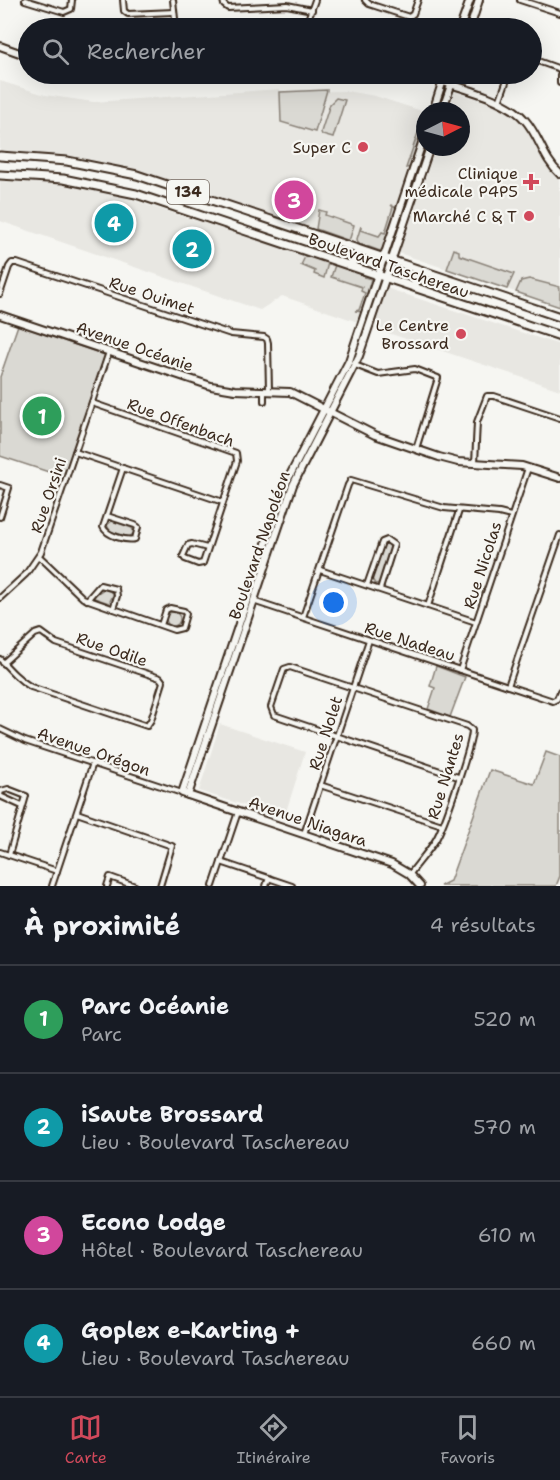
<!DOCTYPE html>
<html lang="fr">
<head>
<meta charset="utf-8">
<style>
  :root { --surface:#171b24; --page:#20242c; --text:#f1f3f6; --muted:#9ea1a6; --line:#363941; --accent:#d1495b }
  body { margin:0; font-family:"Shantell Sans",sans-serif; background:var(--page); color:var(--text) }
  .compass { position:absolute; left:416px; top:102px; width:54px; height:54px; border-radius:50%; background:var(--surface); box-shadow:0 6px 24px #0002; rotate:84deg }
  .you { position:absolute; left:334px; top:603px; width:21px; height:21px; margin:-15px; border:4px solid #fff; border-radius:50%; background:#1a73e8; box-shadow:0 0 0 9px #1a73e833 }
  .badge { display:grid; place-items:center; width:39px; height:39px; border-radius:50%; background:var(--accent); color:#fff; font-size:20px; font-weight:700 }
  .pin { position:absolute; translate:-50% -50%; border:3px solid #fff; box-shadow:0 2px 6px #0006 }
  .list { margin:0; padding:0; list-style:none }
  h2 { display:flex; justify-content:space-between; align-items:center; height:78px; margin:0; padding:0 24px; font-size:26px }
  h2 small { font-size:20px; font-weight:400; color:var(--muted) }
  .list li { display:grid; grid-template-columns:39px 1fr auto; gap:18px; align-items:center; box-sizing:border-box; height:108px; padding:0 24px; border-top:2px solid var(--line) }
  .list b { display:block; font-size:22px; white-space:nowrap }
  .list p { margin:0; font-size:20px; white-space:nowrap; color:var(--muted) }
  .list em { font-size:20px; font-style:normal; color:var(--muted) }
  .icon { flex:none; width:33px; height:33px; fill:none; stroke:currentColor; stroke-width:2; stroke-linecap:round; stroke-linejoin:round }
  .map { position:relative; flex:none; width:560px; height:886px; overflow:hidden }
  .search { position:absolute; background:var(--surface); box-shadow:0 6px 24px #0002; left:18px; right:18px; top:18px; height:66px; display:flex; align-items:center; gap:15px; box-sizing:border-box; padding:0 21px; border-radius:33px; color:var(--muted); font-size:22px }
  .sheet { height:510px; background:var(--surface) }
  nav { display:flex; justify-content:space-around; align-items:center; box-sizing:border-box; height:84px; border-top:2px solid var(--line); background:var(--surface); font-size:16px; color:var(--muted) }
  nav a { display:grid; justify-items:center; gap:3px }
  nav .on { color:var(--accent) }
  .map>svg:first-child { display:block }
</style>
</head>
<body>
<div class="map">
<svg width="560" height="886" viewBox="0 0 560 886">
  <rect width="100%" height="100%" fill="#f6f6f2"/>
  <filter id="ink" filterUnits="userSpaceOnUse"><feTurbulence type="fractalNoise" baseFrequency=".0167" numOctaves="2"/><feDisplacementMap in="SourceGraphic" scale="12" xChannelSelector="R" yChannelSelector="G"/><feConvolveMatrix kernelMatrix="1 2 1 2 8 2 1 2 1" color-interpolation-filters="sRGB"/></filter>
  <g filter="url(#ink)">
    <!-- built -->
    <g fill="#e8e7e2">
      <path d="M0,81l45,14 49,7 186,-13v3l66,-1 29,5 50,16v13l-41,121 -4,5 -255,-84 -48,-10 -77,-5z"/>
      <path d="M455,92l46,15 17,12 13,18 14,27 15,15v128l-161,-54 37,-106h25v-36h-12z"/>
      <path d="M0,181l57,3 66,13 184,59 62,23 1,4 -12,39 -76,-26 -22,14 -260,-89z"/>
      <path d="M386,288l174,57v45l-187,-62z"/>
      <path d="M220,724l85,28 -21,66 -85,-27z"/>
    </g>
    <!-- green -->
    <g fill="#dad9d3" stroke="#8a8278" stroke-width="1.5">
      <path d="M327,90l-12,42 -34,-10 -1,-30z"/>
      <path d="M336,98l9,2 -12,38 -11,-3 -1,-3 9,-28z"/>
      <path d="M421,118l4,2v5l-14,42 -5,1 16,-47 -3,-2z"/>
      <path d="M391,205l5,3v2l-13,38 -3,3 -22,-8 -1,-4 4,-13v4l18,6 3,-4 3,1 8,-26z"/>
      <path d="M319,210l7,2 -1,3 29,10 -4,13 -3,2 -31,-11z"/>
      <path d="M454,249l5,2v4l55,19 -7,15 -60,-20z"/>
      <path d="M306,255l22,8 -4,15 -10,-4 1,-3 -14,-6z"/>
      <path d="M335,265l29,10v2l7,2 -9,33 -7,-1 4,-1 6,-17 -4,-2 1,-4 -31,-10z"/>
      <path d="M529,279l31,8v20l-44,-15 5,-11z"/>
      <path d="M18,325l87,30 -41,122 -64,-21v-79z"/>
      <path d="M112,521l20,7 2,5 -5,4 -19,-6 -3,-6z"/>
      <path d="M384,544h4l3,4 -11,35 -5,1 -3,-5z"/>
      <path d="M104,589l10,4 -5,10 -15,-5 1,-3z"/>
      <circle cx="173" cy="619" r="7"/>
      <path d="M436,666l29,11 -15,40 -22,-8 7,-21 -5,-2z"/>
      <path d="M546,752l14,5v119l-4,10h-116l10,-5 40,-111 44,14z"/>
    </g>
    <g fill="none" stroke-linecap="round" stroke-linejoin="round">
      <!-- street casing -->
      <g stroke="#3b2a1e" stroke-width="8">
        <g id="street">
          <path d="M25,0l39,12 7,-3 1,-9"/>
          <path d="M123,0l1,11 4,3 46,-2"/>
          <path d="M173,0l3,28"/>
          <path d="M223,0l1,5 4,3 59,-3 25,5"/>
          <path d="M365,0l4,4 40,13 4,-3 5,-14"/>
          <path d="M520,0l40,13"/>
          <path d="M305,28l10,-28"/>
          <path d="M532,59l28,10"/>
          <path d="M560,75v8"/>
          <path d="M499,102l10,-28"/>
          <path d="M0,294l9,-27 3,-4h5l214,71 33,3 3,2 1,4 1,47"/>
          <path d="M355,365l23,9 37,-5 23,9 -22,71"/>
          <path d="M264,391v10"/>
          <path d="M92,403l144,50 1,8 -34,102 -5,1 -13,-5 -2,-3 5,-11 4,-1 15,4"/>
          <path d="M75,452l148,50"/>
          <path d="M475,463l2,-41 10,-26h7l66,22"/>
          <path d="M0,485l9,3 -9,29"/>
          <path d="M107,516l28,9 3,2 -3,12c-9,2 -28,-3 -32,-12l20,-59"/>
          <path d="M39,556l44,42 91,32 8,-2 4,-14 -2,-3 -14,-3 -4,2 -5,15"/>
          <path d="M320,570l156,52"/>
          <path d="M367,585l15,-43 5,-2 7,5 -14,44"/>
          <path d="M0,598l26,-24 15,-22 68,-200"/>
          <path d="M87,600l13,-15 16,4 1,7 -4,13"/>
          <path d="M253,601l300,100 4,-2 3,-7"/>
          <path d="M428,606l31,-95"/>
          <path d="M303,617l45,-132 3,-5 93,28 55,5 12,3"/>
          <path d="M0,659c10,11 19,21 31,28l113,38 3,1 4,-6 12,-38 -3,-4 -104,-35 -15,-11 -6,2 -32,29"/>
          <path d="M460,670l68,-202"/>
          <path d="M508,686l52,-151"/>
          <path d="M0,729l25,12 157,52"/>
          <path d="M320,785l122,40"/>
          <path d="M0,795l1,-4 7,-2 18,7 -17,59"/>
          <path d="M0,796l22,10"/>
          <path d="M77,813l95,33 -12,40"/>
          <path d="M304,834l65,-194"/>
          <path d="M0,852l57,19"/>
          <path d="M221,862l71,24"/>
          <path d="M410,874c8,-11 18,-22 25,-33 9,-14 37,-96 37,-111l-5,-4 -177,-59 -6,2 -13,38 3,8 184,62"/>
          <path d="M52,886l41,-123"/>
          <path d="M107,886l3,-9 25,9"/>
          <path d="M213,886l25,-74"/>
          <path d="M266,886l3,-8"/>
        </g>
      </g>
      <!-- secondary casing -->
      <g stroke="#3b2a1e" stroke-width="10">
        <g id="secondary">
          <path d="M460,28l10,-28"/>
          <path d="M470,28l9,-28"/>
          <path d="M0,46l28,10"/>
          <path d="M416,74c31,10 89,22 109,46 15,17 18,39 35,54"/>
          <path d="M433,111l12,-37"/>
          <path d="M442,111l13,-37"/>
          <path d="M0,315l211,71 24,4 55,2 85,43 64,22 19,5 64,4 38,12"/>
          <path d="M188,795l105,-310 66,-129 71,-209"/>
          <path d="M420,886l-11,-12 -17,-10 -210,-71 105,-312 62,-120 76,-227"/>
        </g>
      </g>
      <!-- primary casing -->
      <g stroke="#3b2a1e" stroke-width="11">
        <g id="primary">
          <path d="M0,156l67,5 70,14 423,142"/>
          <path d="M0,175l63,4 73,15 424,142"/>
          <path d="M349,265l9,-8 -1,-8"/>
          <path d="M415,287l1,-9 13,-5"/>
        </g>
      </g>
      <!-- street -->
      <use href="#street" stroke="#f6f6f2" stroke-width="4"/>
      <!-- secondary -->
      <use href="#secondary" stroke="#f6f6f2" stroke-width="6"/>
      <!-- primary -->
      <use href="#primary" stroke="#f6f6f2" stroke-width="7"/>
    </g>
  </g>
  <!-- markers -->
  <g fill="#d1495b" stroke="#f6f6f2" stroke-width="2">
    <circle cx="363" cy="147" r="6"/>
    <path d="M528 173h6v6h6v6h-6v6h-6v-6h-6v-6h6z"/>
    <circle cx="529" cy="216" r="6"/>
    <circle cx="461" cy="334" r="6"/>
  </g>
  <g text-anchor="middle" stroke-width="4.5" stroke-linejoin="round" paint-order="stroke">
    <!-- shield labels -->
    <rect fill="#f6f6f2" stroke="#73675e" stroke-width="1.5" x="167" y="180" width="42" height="24" rx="4.5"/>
    <g font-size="15" font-weight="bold" fill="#3b2a1e">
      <text x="188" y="197">134</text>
    </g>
    <!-- poi labels -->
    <g font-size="16" fill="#3b2a1e" stroke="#f6f6f2" text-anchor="end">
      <text x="351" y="153">Super C</text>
      <text x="518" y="179">Clinique<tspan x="518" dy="18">médicale P4P5</tspan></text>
      <text x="517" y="222">Marché C &amp; T</text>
      <text x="449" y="331">Le Centre<tspan x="449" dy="18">Brossard</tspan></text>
    </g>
    <!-- street labels -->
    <g font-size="16" fill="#3b2a1e" stroke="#f6f6f2">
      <text transform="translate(389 265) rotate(19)" y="6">Boulevard Taschereau</text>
      <text transform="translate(152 295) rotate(18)" y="6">Rue Ouimet</text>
      <text transform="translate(135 346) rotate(19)" y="6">Avenue Océanie</text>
      <text transform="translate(181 422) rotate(20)" y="6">Rue Offenbach</text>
      <text transform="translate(48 495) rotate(-71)" y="6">Rue Orsini</text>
      <text transform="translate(259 545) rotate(-71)" y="6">Boulevard Napoléon</text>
      <text transform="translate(482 565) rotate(-72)" y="6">Rue Nicolas</text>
      <text transform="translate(410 641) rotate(18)" y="6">Rue Nadeau</text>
      <text transform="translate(112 649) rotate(19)" y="6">Rue Odile</text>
      <text transform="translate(325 733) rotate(-72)" y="6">Rue Nolet</text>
      <text transform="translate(94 751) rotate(19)" y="6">Avenue Orégon</text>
      <text transform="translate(445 776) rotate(-73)" y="6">Rue Nantes</text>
      <text transform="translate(308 821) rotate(19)" y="6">Avenue Niagara</text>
    </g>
  </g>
</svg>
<svg class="compass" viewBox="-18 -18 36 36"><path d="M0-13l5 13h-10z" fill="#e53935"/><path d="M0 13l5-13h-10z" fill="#9ea1a6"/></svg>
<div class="you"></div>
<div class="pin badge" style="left:42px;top:416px;background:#2e9e5b">1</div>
<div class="pin badge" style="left:192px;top:249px;background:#0f9aa8">2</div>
<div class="pin badge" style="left:294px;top:200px;background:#d1479c">3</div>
<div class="pin badge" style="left:114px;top:223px;background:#0f9aa8">4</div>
<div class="search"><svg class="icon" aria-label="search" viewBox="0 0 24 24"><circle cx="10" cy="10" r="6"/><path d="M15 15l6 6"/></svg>Rechercher</div>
</div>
<section class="sheet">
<h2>À proximité<small>4 résultats</small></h2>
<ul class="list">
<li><span class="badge" style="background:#2e9e5b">1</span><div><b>Parc Océanie</b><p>Parc</p></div><em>520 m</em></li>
<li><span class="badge" style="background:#0f9aa8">2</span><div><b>iSaute Brossard</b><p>Lieu · Boulevard Taschereau</p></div><em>570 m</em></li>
<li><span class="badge" style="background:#d1479c">3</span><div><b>Econo Lodge</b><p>Hôtel · Boulevard Taschereau</p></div><em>610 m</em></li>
<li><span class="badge" style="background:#0f9aa8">4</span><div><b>Goplex e-Karting +</b><p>Lieu · Boulevard Taschereau</p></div><em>660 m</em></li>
</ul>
</section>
<nav>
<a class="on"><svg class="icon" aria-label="map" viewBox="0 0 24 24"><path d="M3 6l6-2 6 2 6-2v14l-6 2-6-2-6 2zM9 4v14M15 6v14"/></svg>Carte</a>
<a><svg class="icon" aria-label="directions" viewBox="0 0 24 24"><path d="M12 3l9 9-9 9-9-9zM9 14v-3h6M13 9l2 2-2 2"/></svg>Itinéraire</a>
<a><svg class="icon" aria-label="saved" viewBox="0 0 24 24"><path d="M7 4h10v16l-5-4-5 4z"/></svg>Favoris</a>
</nav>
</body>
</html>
